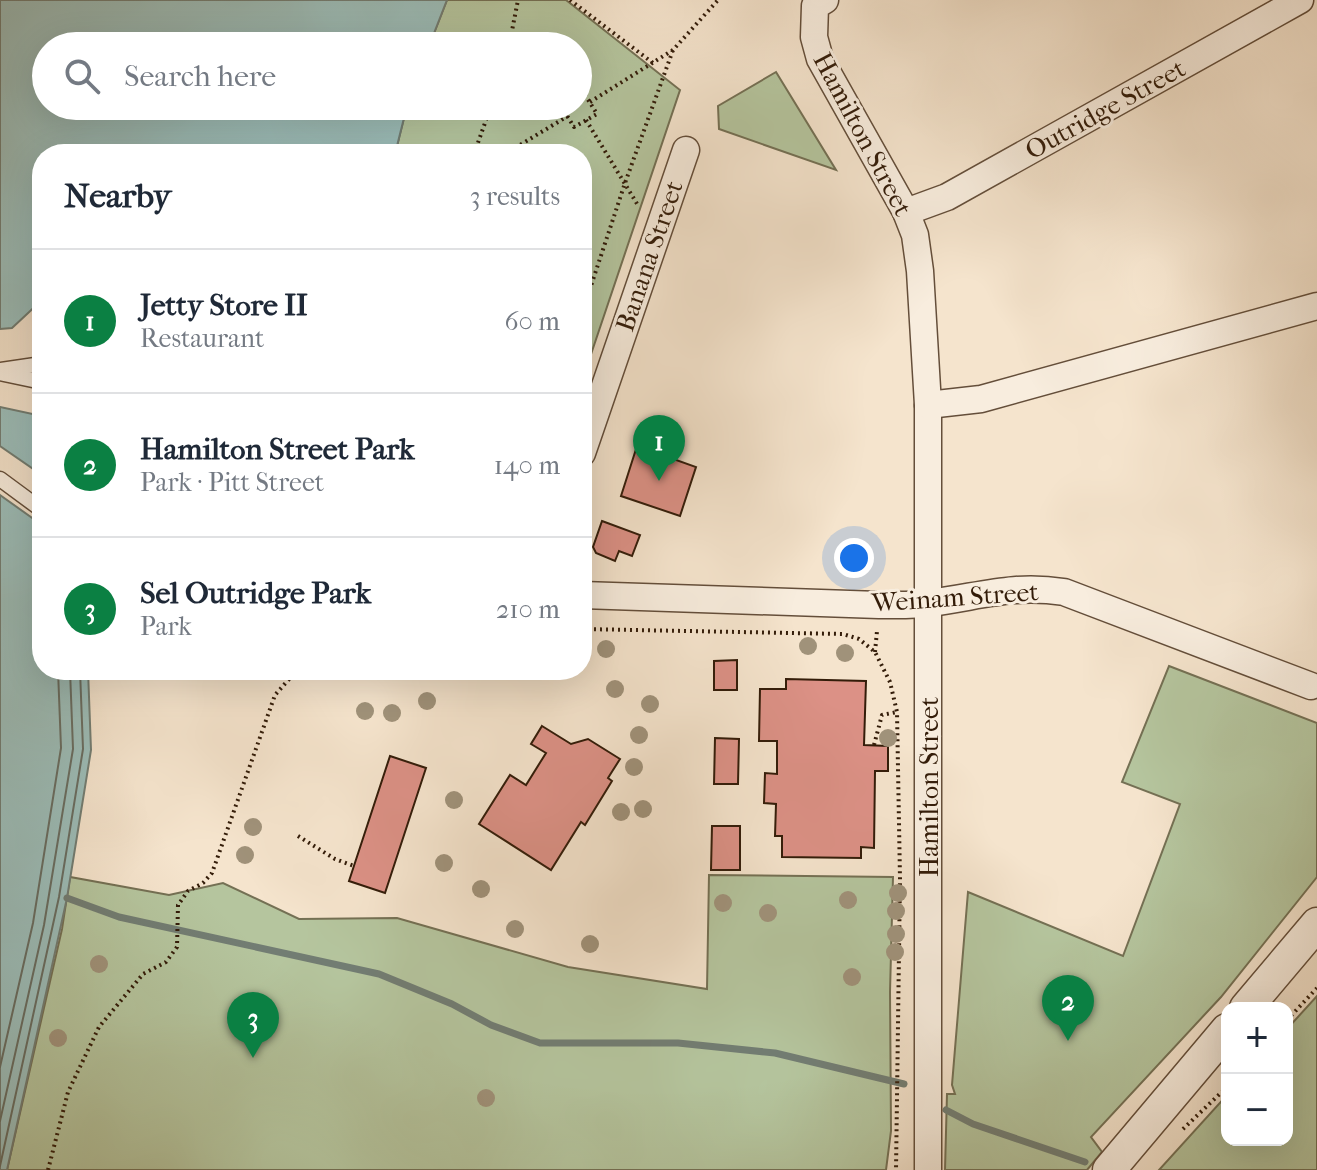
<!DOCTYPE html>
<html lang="en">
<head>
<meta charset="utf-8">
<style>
  :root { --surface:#fff; --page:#f6f6f7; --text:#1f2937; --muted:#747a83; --line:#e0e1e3; --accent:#0b8043 }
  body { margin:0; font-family:"IM FELL French Canon",serif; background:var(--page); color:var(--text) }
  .controls { position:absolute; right:24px; bottom:24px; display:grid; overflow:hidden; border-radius:16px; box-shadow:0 8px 32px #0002 }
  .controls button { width:72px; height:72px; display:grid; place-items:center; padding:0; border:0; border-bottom:2px solid var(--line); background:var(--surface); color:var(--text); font:40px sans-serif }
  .you { position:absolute; left:854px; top:558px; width:28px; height:28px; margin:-20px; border:6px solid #fff; border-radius:50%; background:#1a73e8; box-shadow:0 0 0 12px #1a73e833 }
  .badge { display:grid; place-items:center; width:52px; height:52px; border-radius:50%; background:var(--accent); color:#fff; font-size:26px; font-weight:700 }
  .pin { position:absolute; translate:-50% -66px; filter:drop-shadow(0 2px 4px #0008) }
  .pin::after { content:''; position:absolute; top:42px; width:28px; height:24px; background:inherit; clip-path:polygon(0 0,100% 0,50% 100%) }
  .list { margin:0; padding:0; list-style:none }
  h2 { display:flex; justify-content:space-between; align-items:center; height:104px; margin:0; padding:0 32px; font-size:34px }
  h2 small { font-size:26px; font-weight:400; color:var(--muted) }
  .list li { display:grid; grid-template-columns:52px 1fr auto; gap:24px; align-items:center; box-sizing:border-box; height:144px; padding:0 32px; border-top:2px solid var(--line) }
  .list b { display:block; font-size:30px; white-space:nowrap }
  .list p { margin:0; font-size:26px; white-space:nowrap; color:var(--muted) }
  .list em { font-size:26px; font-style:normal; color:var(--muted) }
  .icon { flex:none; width:44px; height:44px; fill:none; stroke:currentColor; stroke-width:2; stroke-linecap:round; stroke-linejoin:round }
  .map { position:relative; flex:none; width:1317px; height:1170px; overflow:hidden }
  .search { position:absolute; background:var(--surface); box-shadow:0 8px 32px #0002; left:32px; top:32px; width:560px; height:88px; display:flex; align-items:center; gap:20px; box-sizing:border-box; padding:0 28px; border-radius:44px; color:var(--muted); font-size:30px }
  .panel { position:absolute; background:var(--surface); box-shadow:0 8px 32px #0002; left:32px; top:144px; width:560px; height:536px; border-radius:32px }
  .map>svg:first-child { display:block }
</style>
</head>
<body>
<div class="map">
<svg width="1317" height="1170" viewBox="0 0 1317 1170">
  <rect width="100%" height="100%" fill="#f5e4cd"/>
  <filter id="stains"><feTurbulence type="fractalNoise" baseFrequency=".0025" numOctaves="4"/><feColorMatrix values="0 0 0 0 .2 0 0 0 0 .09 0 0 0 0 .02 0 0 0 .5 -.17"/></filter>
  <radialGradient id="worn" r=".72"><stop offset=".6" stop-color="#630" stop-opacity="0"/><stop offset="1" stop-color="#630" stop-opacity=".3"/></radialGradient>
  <!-- green -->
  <g fill="#b5c59e" stroke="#747054" stroke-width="2">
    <path d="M447,0h119l114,90 -98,291v-227h-187l12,-48h171v-60h-149z"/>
    <path d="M776,72l60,98 -117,-41 -1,-23z"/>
    <path d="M1169,666l148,57v154l-96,120 -130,140 11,15 -15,18h-142l2,-76h8l-3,-9 16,-193 155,64 57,-152 -58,-22z"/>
    <path d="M709,875l184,2 -3,115 1,139 -5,39h-879l55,-241 8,-52 99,18 54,-12 76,36 98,-1 171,49 139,22z"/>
    <path d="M1317,996v174h-158l68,-75v45h60v-111z"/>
  </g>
  <!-- water -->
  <g fill="#9cbeba" stroke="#727d73" stroke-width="2">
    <path d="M0,0h447l-18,46h-383v60h361l-12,48h-353v146l-30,28 -12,1z"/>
    <path d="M0,407l42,9v59l-42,-29z"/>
    <path d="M0,495l42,30v145h46l3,80 -24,148 -60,272h-7z"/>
  </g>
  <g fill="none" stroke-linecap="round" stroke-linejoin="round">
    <!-- shore -->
    <g stroke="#686d62" stroke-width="2">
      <path d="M0,1067l33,-144 28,-175 -3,-78"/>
      <path d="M0,1121l44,-196 29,-176 -3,-79"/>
      <path d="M0,1166l59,-269 24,-148 -3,-79"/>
    </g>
    <!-- stream -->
    <g stroke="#727d73" stroke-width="7">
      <path d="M67,898l52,19 260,57 73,30 39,21 49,18h138l97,10 129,31"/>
      <path d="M946,1110l27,14 112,38"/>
    </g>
  </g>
  <!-- building -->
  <g fill="#dc9186" stroke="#331c09" stroke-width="2">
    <path d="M637,446l59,21 -16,49 -59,-20z"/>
    <path d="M602,521l38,14 -8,21 -13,-5 -4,10 -19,-8 -3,-6z"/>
    <path d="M737,660v30h-23v-29z"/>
    <path d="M786,679l80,2 -2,64 24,1v25h-13l-1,77 -13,-1v11l-79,-1v-21h-7l1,-32 -12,-1 1,-30 12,1v-33h-18l1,-52h26z"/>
    <path d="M542,726l29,18 17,-5 32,20 -12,19 4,3 -27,44 -4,-3 -30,48 -72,-46 31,-49 16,10 20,-32 -15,-9z"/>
    <path d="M715,738l24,1 -1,45h-24z"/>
    <path d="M390,756l36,12 -41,125 -36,-12z"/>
    <path d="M712,826h28v44h-29z"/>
  </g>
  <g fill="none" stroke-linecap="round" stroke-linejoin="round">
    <!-- service casing -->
    <g stroke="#644e3a" stroke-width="17">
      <g id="service">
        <path d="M0,370l42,-6"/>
        <path d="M0,373l42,9"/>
        <path d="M0,479l42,31"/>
      </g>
    </g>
    <!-- minor casing -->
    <g stroke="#644e3a" stroke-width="29">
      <g id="minor">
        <path d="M825,0l-10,6 -1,31 6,22 86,153 9,23 5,36 8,134v765"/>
        <path d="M906,212l41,-15 353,-197"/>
        <path d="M928,405l53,-6 336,-93"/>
        <path d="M582,453l104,-303"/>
        <path d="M582,595l297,10c16,0 33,1 50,-2 50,-6 82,-19 135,-11l247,94"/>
      </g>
    </g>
    <!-- tertiary casing -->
    <g stroke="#644e3a" stroke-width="35">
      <g id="tertiary">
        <path d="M1246,1008l71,-84"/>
        <path d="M1109,1170l118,-140"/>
      </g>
    </g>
    <!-- path -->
    <g stroke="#331c09" stroke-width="4" stroke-dasharray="2 4" stroke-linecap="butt">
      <path d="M570,0l83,63"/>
      <path d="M509,46l9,-46"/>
      <path d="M590,102l83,-52 45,-50"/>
      <path d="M561,106l13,21 23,-13 -15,-24 -4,3"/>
      <path d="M586,120l53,87"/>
      <path d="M474,154l17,-48"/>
      <path d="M505,154l63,-38"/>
      <path d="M582,313l43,-130 48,-133"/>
      <path d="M582,629l261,5 16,5 16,13 15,30 7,30 3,167 -4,291"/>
      <path d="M875,652l2,-21"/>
      <path d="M874,745l8,-30 15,-3"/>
      <path d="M298,836l37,23 19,7"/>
      <path d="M1287,1020l30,-32"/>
      <path d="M1183,1129l44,-42"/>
      <path d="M48,1170l20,-78 31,-65 44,-53 23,-12 11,-15 1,-42 10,-14 15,-8 9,-10 63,-178 22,-25"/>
    </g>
    <!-- service -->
    <use href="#service" stroke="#f8edde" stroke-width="14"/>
    <!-- minor -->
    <use href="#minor" stroke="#f8edde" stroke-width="26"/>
    <!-- tertiary -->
    <use href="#tertiary" stroke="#f8edde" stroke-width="32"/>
  </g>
  <!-- trees -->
  <g fill="#a0927a">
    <circle cx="808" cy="646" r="9"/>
    <circle cx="606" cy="649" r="9"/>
    <circle cx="845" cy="653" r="9"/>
    <circle cx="615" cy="689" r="9"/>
    <circle cx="427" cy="701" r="9"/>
    <circle cx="650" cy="704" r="9"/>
    <circle cx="365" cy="711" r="9"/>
    <circle cx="392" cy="713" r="9"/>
    <circle cx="639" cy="735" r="9"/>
    <circle cx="888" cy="738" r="9"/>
    <circle cx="634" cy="767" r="9"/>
    <circle cx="454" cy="800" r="9"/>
    <circle cx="643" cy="809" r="9"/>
    <circle cx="621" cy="812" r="9"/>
    <circle cx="253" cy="827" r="9"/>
    <circle cx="245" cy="855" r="9"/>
    <circle cx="444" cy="863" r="9"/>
    <circle cx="481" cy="889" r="9"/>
    <circle cx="898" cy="893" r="9"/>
    <circle cx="848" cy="900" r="9"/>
    <circle cx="723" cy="903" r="9"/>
    <circle cx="896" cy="911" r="9"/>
    <circle cx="768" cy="913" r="9"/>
    <circle cx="515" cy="929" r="9"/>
    <circle cx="896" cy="934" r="9"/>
    <circle cx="590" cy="944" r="9"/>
    <circle cx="895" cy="952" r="9"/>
    <circle cx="99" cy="964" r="9"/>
    <circle cx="852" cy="977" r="9"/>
    <circle cx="58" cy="1038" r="9"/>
    <circle cx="486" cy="1098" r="9"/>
  </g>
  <g text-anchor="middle" stroke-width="6" stroke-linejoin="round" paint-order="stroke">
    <!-- street labels -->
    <g font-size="26" fill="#331c09" stroke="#f8edde">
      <text transform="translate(1105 109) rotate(-29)" y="9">Outridge Street</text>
      <text transform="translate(863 134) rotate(62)" y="9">Hamilton Street</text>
      <text transform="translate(649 256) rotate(-71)" y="9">Banana Street</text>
      <text transform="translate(955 597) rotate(-4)" y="9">Weinam Street</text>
      <text transform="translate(929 787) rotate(-90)" y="9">Hamilton Street</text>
    </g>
  </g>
  <rect width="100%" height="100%" filter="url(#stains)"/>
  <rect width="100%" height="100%" fill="url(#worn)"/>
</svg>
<div class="controls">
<button>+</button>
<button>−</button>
</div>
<div class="you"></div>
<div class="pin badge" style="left:659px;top:481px">1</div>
<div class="pin badge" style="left:1068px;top:1041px">2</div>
<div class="pin badge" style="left:253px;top:1058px">3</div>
<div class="search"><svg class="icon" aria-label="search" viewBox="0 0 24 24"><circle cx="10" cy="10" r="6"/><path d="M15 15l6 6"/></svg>Search here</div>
<section class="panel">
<h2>Nearby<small>3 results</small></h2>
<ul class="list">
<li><span class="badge">1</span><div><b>Jetty Store II</b><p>Restaurant</p></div><em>60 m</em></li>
<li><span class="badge">2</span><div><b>Hamilton Street Park</b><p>Park · Pitt Street</p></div><em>140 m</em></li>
<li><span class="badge">3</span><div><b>Sel Outridge Park</b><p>Park</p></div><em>210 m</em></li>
</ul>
</section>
</div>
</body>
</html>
